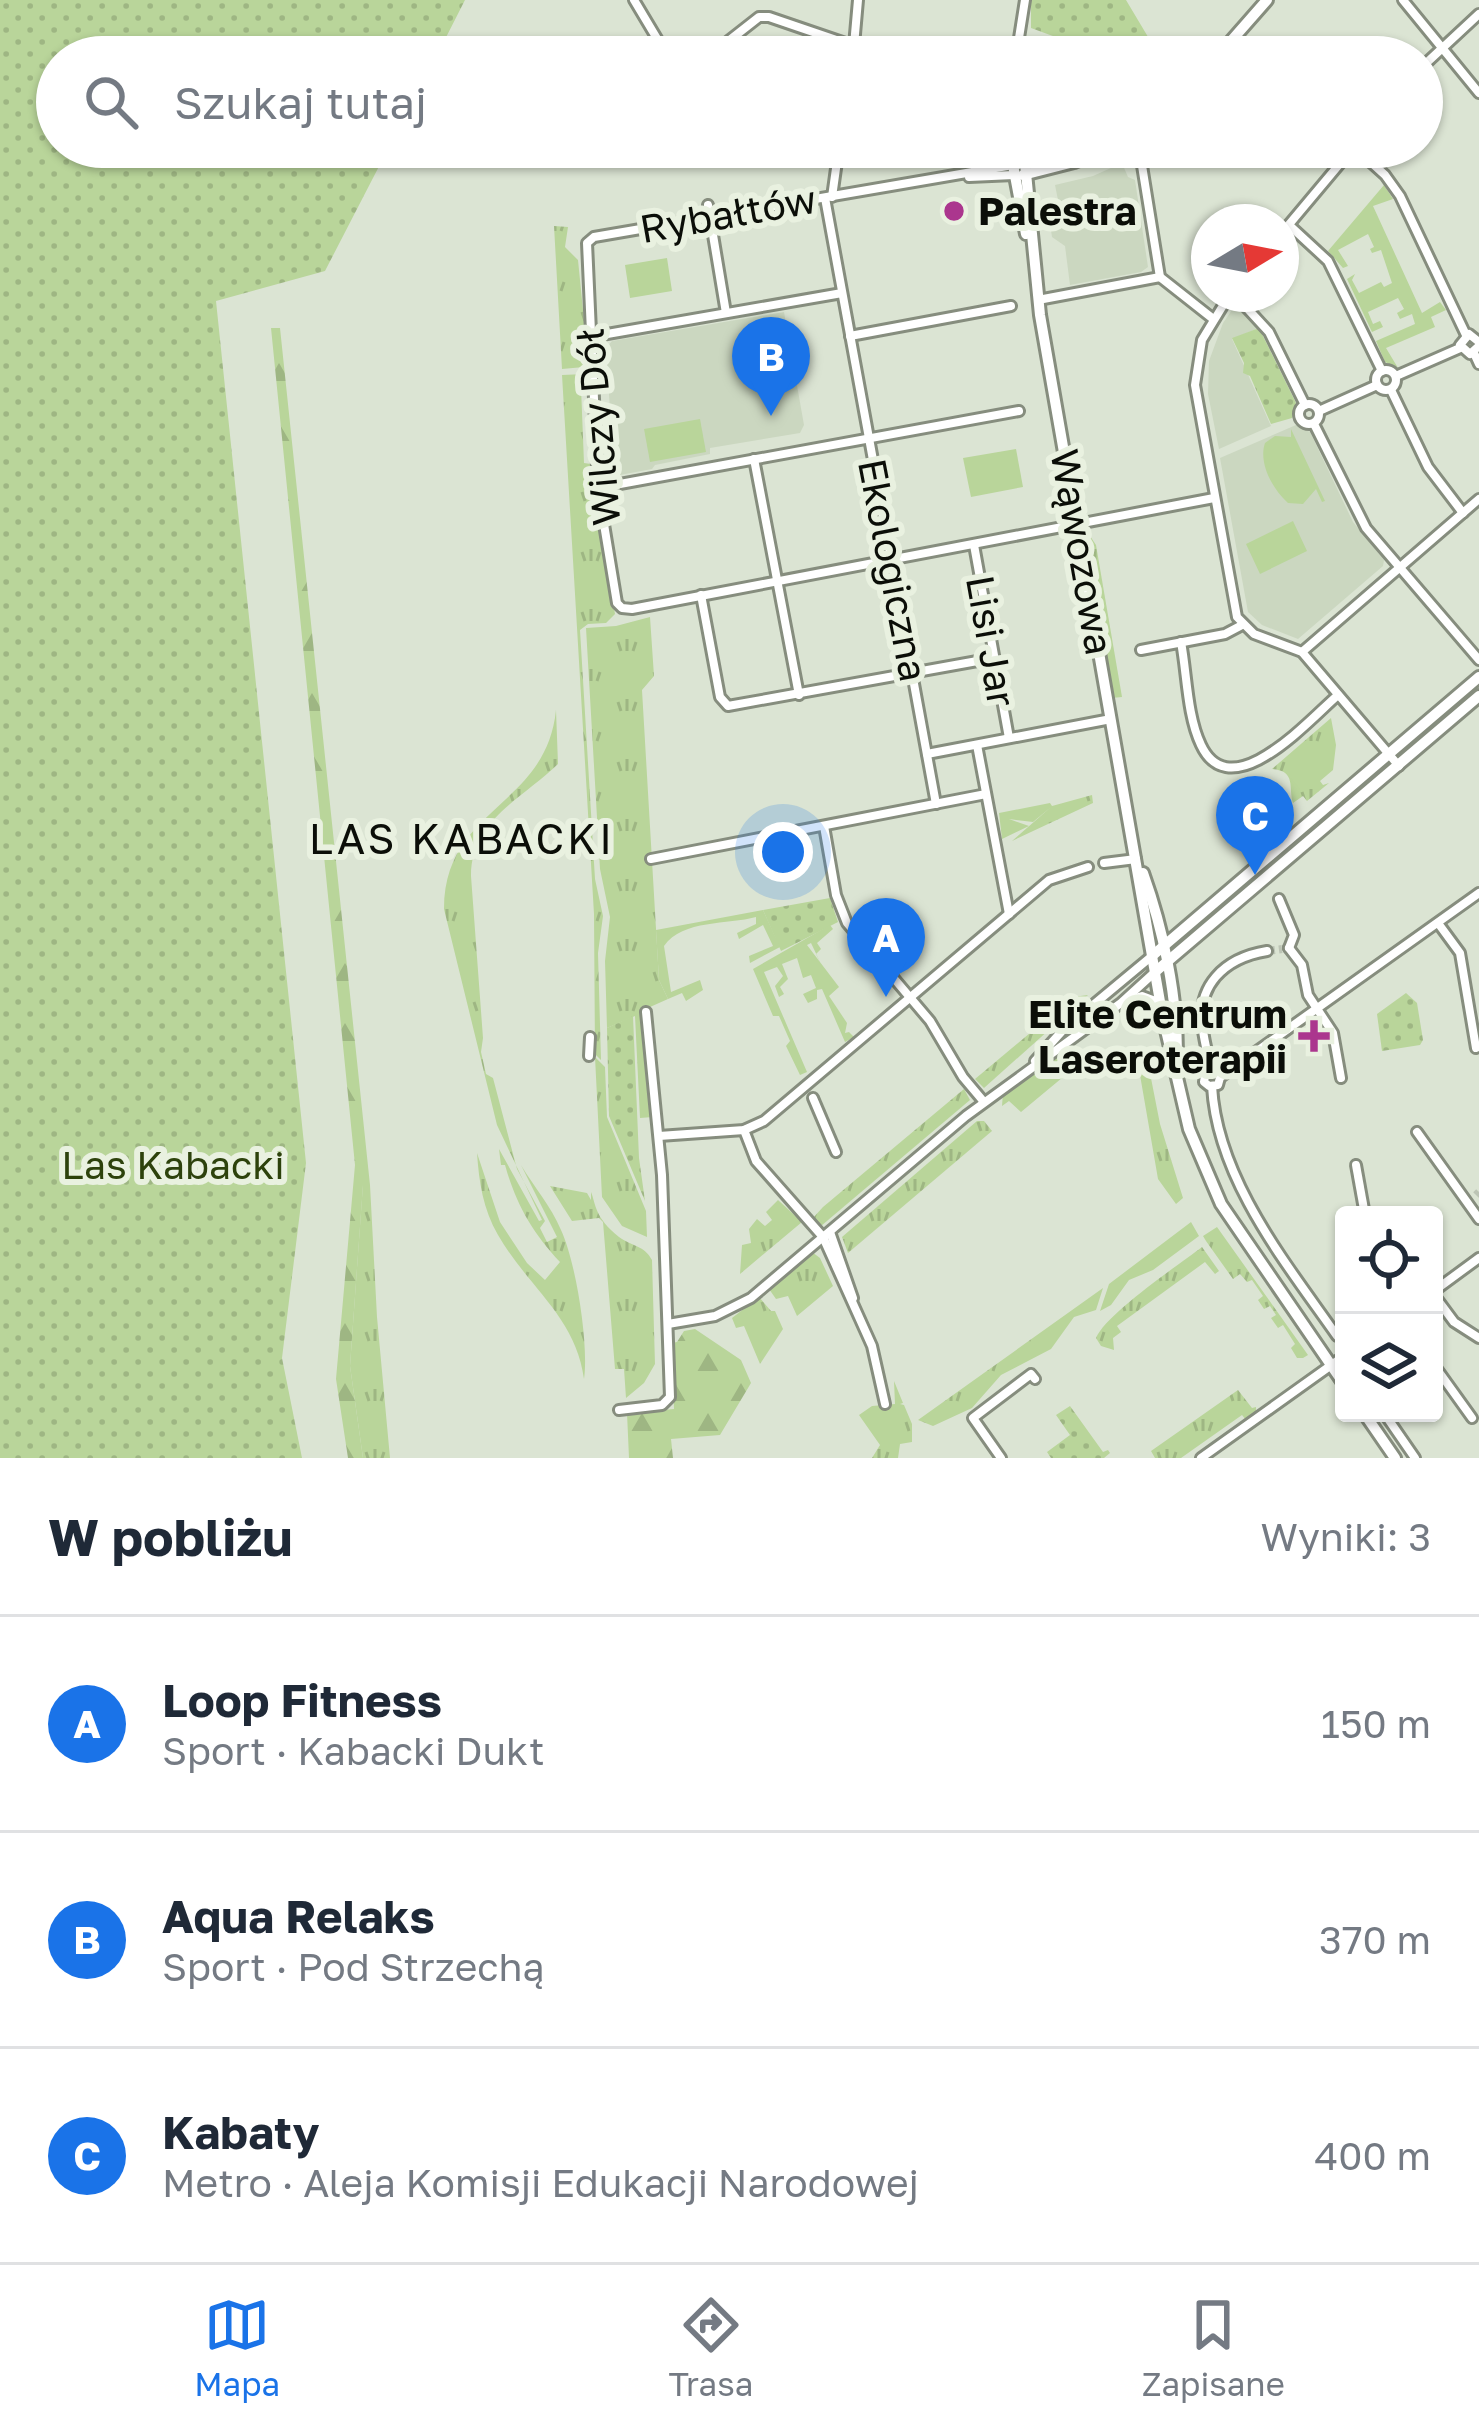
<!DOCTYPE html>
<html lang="pl">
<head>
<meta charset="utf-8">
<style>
  :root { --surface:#fff; --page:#f6f6f7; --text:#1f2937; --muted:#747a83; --line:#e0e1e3; --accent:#1a73e8 }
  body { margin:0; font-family:"Golos Text",sans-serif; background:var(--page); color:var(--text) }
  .controls { position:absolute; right:36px; bottom:36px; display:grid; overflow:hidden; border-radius:12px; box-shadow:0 3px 9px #0004 }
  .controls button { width:108px; height:108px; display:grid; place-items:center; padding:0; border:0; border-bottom:3px solid var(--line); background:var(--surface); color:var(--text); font:60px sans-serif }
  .compass { position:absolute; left:1191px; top:204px; width:108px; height:108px; border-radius:50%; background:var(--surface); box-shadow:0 3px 9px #0004; rotate:80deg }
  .you { position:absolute; left:783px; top:852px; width:42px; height:42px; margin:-30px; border:9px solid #fff; border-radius:50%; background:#1a73e8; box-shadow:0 0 0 18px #1a73e833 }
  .badge { display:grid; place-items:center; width:78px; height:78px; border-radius:50%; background:var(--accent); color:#fff; font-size:39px; font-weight:700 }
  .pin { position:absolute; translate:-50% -99px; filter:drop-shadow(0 3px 6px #0008) }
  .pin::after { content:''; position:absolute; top:63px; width:42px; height:36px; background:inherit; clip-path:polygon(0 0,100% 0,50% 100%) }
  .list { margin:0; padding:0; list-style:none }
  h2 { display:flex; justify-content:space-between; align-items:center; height:156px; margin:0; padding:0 48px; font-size:51px }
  h2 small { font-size:39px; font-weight:400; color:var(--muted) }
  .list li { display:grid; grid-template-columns:78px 1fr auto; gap:36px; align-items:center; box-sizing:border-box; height:216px; padding:0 48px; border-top:3px solid var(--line) }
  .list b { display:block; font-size:45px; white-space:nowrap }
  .list p { margin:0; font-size:39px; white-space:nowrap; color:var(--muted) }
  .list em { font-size:39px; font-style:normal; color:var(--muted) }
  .icon { flex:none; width:66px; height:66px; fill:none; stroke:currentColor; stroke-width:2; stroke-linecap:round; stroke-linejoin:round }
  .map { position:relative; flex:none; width:1479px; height:1458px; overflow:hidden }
  .search { position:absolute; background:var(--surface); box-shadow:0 3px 9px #0004; left:36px; right:36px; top:36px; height:132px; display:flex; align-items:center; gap:30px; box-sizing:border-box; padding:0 42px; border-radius:66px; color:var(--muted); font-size:45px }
  .sheet { height:804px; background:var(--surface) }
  nav { display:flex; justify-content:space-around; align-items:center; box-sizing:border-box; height:168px; border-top:3px solid var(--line); background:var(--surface); font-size:33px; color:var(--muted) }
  nav a { display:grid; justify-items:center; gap:6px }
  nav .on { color:var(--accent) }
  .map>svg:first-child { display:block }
</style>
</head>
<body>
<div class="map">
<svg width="1479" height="1458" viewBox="0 0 1479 1458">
  <defs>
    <pattern id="grass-tufts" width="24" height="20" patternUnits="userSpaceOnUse" patternTransform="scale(3)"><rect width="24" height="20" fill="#b9d59a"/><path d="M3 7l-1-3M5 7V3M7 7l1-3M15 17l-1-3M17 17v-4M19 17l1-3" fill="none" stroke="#9eb683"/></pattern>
    <pattern id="forest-firs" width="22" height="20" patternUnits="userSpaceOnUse" patternTransform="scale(3)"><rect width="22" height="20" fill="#b9d59a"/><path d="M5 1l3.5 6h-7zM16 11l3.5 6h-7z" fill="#9eb683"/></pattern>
    <pattern id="park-dots" width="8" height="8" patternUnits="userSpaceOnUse" patternTransform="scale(3)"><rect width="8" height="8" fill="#b9d59a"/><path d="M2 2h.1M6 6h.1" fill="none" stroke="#9eb683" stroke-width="1.8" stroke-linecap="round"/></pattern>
  </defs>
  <rect width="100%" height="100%" fill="#dbe4d3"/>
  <!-- built -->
  <g fill="#cbd7c0">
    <path d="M1122,163l6,14 7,3 13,87 -7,5 -71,13 -5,-39 -13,-9 -5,-33 11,-4 -3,-15 38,-9z"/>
    <path d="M1240,309l19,19 -27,11 39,87 -52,23 -11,-55 1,-33 14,-38 9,-13z"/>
    <path d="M784,312l20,113 -4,8 -90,15v6l-55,11 -3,4 -32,6 -6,-4 -8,-123 6,-7z"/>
    <path d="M1296,425l14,7 43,90 31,38 -1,6 -85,73 -36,-14 -14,-13 -28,-154z"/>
  </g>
  <!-- grass -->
  <g fill="url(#grass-tufts)">
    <path d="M554,226l14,1 -3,20 13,13 10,100 -4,7 -22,2z"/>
    <path d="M585,374l1,12 -5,1 3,76 7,1 24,150 -9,9 -18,1 -8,6 15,249 8,37 -5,37 3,107 -6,-6 -1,-140 -32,-539z"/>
    <path d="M1090,536l6,9 26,152 -10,1 -28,-160z"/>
    <path d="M650,617l4,59 -12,14 17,290 9,19 -27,12 12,106 -13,1 -5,-102 -28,12 -2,-67 5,-44 -10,-48 -14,-241 30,-2z"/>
    <path d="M556,710l2,54c-36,35 -87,56 -87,112l12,162 -2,14 5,22 7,4 24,91 28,52 -5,7 7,14 10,-5 -36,-72c13,22 30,41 40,65 15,32 28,115 23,149 -8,-62 -57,-93 -86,-144 -15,-26 -19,-53 -21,-82l23,69 27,41 18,17 15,-18c-28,-30 -44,-58 -55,-97h-4l-2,-16 40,72 3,-1 -45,-95 -53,-216c0,-102 102,-101 112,-199z"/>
    <path d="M1331,718l5,27 -3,25 -13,11 3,4 6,-2 -22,18 -4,-5 -10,7c-5,-15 4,-32 -21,-34z"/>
    <path d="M1092,795l1,8 -81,38 39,-34 -18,15 -24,-3 20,7 -27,13 -3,-26 51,-10 2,3z"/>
    <path d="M1088,995l-104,93 -9,-9 98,-82z"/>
    <path d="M595,1057l10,10 2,50 39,94 1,26 -25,-11 -20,-29z"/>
    <path d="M1133,1063l16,5 11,56 23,74 -7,6 -18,-25 -18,-104z"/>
    <path d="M964,1089l6,11 -149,126 -8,-8 10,-11z"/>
    <path d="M977,1121h7l8,10 -144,122 -6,-16z"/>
    <path d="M363,1184l7,1 7,132 13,141h-27l-13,-92z"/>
    <path d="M550,1186l37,7 4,7v-8c5,12 3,25 28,45 14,10 25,8 33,23l3,104 -11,19 -18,15 -2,-29h-9l-12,-147 -4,-4 -27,3z"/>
    <path d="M778,1200l24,22 -62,52 2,-29 9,-2 -2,-14 8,-10 8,7 7,-6 -6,-8z"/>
    <path d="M1191,1222l8,14 -46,34 -24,10 -18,25 -11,6 9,-27z"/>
    <path d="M1217,1227l91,128 -5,3h-6l-6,-10 4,-4 -12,-19 -5,3 -7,-10 5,-3 -6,-9 -6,3 -6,-9 5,-4 -11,-16 -5,2 -7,-8 -7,5 -27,-38 -3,-5z"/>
    <path d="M1202,1247l17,24 -4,3 -10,-12 -88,64 4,6 -8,6 1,12 -13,-4 -5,-8c10,-24 81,-72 106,-91z"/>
    <path d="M812,1252l8,6 13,28 -36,30 -9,-20 -12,3 -7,-10z"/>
    <path d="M1103,1288l-7,22 -22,7 -23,32 -50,26 -29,33 -39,18 -15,-6z"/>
    <path d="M759,1297l12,14h4l8,18 -23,35 -16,-38 -8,2 -4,-10z"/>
    <path d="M894,1381l9,22 -3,1 4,1 8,19v18l-12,2 -2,14h-26l8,-13 -21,-30 13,-9 23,-2z"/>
    <path d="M1238,1390l14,18 4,-1v7l-10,6 -4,-5 -61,43h-26l-4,-7z"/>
  </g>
  <!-- forest -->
  <g fill="url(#forest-firs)">
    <path d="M271,328h9l90,857h-7l-13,181 13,92h-15l-12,-79 19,-214z"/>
    <path d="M695,1329l46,31 10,23 -31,52 -49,4 2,19h-44l-2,-45 47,-4 -2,-66 5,-1 7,-11z"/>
  </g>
  <!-- park -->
  <g fill="url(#park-dots)">
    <path d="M0,0h465l-29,57h-379v90h332l-64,124 -109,30 90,862 -24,195 20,100h-302z"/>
    <path d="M1031,0h95l34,57h-74l-25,-18 -30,-11z"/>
    <path d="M1259,328l37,75 -4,15 -21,6 -21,-48 -7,-3 1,-10 -12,-25z"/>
    <path d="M830,898l8,24 -57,29 -18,-41z"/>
    <path d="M1406,993l11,10 6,37 -3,5 -38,6 -5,-37z"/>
    <path d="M633,1016l6,142 6,43 -36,-85 -2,-88z"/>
    <path d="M1070,1406l33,46 5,-2 2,3 -6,5h-53l-4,-6 23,-17 -14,-20z"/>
  </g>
  <!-- garden -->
  <g fill="#b9d59a">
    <path d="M1384,185l9,14 -20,7 49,107 18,-11 6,8 -15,7 4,10 -49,21 12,20 -13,-6 -9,-21 39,-17 -3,-10 -12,5 -3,-6 7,-4 -6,-11 -30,14 5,12 7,-3 3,6 -11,5 -25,-53 8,-5 -3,6 7,13 22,-11 3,5 8,-4 -11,-33 -9,3 -2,-4 4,-2 -6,-13 -30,16 10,16 -5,2 -15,-17z"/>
    <path d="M667,258l5,33 -42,7 -5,-33z"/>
    <path d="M700,419l6,33 -56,10 -6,-33z"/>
    <path d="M1291,429l34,72 -3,1 -6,-13 -13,15 -15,-1c-15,-13 -30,-40 -23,-60l10,-7 16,1z"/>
    <path d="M1016,449l7,38 -52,10 -8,-39z"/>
    <path d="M1293,521l14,30 -47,23 -14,-30z"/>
    <path d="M763,910l17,37 -30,16 -1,-7 24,-10 -10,-21 -24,14 -2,-6 19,-9v-7c-28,8 -73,2 -92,29l7,46 29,-12 3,10 -17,11 -4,-8 -14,6 -9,-19 -3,-50z"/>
    <path d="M830,925l3,4 -16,14 4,6 -5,5 5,10 -10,-21 -4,2 32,42 -10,9 18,27 -2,10 4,-1 5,5 -9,5 -23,-53 -5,1v9l-9,4 -5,-9 13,-6 -5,-13 -8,3 -6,-20 -15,6 6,15 -8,8 4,7 -5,3 -4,-11 8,-10 -6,-9 -13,5 43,100 -7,3 -14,-29 4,-5 -11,-25h-6l-20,-47z"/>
    <path d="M1061,1052h18l7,6 -65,54 -12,-11 -7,5 1,-13z"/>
  </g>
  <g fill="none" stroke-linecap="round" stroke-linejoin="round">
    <!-- minor-tunnel -->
    <g stroke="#bcc4b5" stroke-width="8" stroke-dasharray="8 4" stroke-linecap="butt">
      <path d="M1267,951l15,-2"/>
      <path d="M1476,1195l3,-3"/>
    </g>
    <!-- minor casing -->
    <g stroke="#868d7e" stroke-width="14">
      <g id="minor">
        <path d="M634,0l34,57"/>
        <path d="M1403,0l76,93"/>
        <path d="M708,57l51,-40h10l85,29"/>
        <path d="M853,57l5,-57"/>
        <path d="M1016,57l9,-57"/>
        <path d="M1422,67l57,-53"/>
        <path d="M740,147l13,8 57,-7 27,5"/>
        <path d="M1012,147l1,18 -419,72 -7,6 11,245 19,115 5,5 10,1 582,-111"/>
        <path d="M1023,147l2,16"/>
        <path d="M1139,147l21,130 52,41"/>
        <path d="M1354,147l31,28 15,21 66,139"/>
        <path d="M969,177l45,-2"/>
        <path d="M832,197l7,-50"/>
        <path d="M825,198l111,606"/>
        <path d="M708,205l18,108"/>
        <path d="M1289,225l39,36 54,110"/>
        <path d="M1281,234l72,-86"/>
        <path d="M1230,294l-28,46 -7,45 42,232 17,17 48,18 97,114"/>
        <path d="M1234,294l35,38 36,73"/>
        <path d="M1038,300l122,-23"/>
        <path d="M850,336l161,-30"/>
        <path d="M590,337l252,-44"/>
        <path d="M1479,342l-10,-8 -9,11 10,9 9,-8"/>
        <path d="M1474,353l5,11"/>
        <circle cx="1386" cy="380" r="10"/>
        <path d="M1396,376l64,-28"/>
        <path d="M1391,390l37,77 35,46"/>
        <circle cx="1309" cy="414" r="10"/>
        <path d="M1319,411l58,-26"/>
        <path d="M1314,424l52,104 113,132"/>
        <path d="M754,459l45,236"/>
        <path d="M598,488l421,-77"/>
        <path d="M974,545l35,193"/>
        <path d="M701,595l19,102 8,9 266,-48"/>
        <path d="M1181,642c6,32 6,74 20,103 30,64 109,-26 137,-50"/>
        <path d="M1141,650l84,-16 17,-9"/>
        <path d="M1302,652l177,-153"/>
        <path d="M977,745l32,169"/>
        <path d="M927,754l184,-35"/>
        <path d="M824,826l12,69 11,28 83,98 33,56 21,25"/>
        <path d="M651,859l335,-65"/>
        <path d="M1104,863l32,-4"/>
        <path d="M1279,899l15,36 -5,13"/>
        <path d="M1438,923l22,30 16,95"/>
        <path d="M1289,948l13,17 6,30 25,38 8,45"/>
        <path d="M1128,1000l14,-4 16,6"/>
        <path d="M589,1056l1,-19"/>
        <path d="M1035,1061l28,-31 89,-74"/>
        <path d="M1177,1069l21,-4 8,5"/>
        <path d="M1206,1070l-2,12 5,4 9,-1 3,-11c-13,-11 -15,-25 -18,-43 -8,-45 21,-73 64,-80"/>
        <path d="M1222,1076l257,-183"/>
        <path d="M1212,1086c5,93 74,177 125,250l7,1"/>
        <path d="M813,1098l23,54"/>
        <path d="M744,1130l12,31 67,76 49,109 13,58"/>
        <path d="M1417,1132l62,87"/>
        <path d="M659,1136l85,-6 20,-9 285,-241 39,-13"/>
        <path d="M1356,1165l9,50"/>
        <path d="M830,1232l23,66"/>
        <path d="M1434,1291l45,-33"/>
        <path d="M1434,1295l20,27 25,16"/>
        <path d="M668,1324l47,-8 36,-18 215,-182 155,-113 34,-31"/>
        <path d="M1434,1365l38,53"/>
        <path d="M619,1410l43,-5 8,-8 -8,-222 -16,-163"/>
        <path d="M1384,1413l31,45"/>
        <path d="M1001,1458l-28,-40 58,-44 4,5"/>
        <path d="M1201,1458l143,-102"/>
      </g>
    </g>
    <!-- tertiary casing -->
    <g stroke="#868d7e" stroke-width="16">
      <g id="tertiary">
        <path d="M1217,57l50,-57"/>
        <path d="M1025,163l15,152 122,698 27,116 32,75 123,180"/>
        <path d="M1023,175l51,-13 37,-15"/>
        <path d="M1026,234l-13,-69 86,-18"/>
        <path d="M1143,873c20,56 34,121 34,181"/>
        <path d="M1152,956l327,-279"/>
        <path d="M1155,972l324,-276"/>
        <path d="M1364,1413l31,45"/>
      </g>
    </g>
    <!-- minor -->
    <use href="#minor" stroke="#fff" stroke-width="8"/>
    <!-- tertiary -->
    <use href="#tertiary" stroke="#fff" stroke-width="10"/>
  </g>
  <!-- markers -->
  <g fill="#ab368e" stroke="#e9f1e0" stroke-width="4.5">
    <circle cx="954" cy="211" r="12"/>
    <path d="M1308 1018h12v12h12v12h-12v12h-12v-12h-12v-12h12z"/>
  </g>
  <g text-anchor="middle" stroke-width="12" stroke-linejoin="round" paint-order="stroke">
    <!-- poi labels -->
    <g font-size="39" font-weight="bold" fill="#0b0e08" stroke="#e9f1e0" text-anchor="start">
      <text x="978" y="225">Palestra</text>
      <text x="1287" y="1028" text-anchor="end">Elite Centrum<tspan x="1287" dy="45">Laseroterapii</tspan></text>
    </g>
    <!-- street labels -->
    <g font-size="39" fill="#0b0e08" stroke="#e9f1e0">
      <text transform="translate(728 214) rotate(-10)" y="14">Rybałtów</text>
      <text transform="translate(598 427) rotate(-95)" y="14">Wilczy Dół</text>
      <text transform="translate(1082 552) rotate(80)" y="14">Wąwozowa</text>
      <text transform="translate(893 570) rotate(79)" y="14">Ekologiczna</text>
      <text transform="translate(991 641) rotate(80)" y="14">Lisi Jar</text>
    </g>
    <!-- park labels -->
    <g font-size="39" fill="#2d420c" stroke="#e9f1e0">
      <text x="173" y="1179">Las Kabacki</text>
    </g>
    <!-- neighbourhood labels -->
    <g font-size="42" letter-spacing="3" fill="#0b0e08" stroke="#e9f1e0">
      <text x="462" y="854">LAS KABACKI</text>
    </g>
  </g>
</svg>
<div class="controls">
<button><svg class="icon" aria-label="locate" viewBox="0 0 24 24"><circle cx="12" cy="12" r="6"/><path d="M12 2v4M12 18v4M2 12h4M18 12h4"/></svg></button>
<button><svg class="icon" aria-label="layers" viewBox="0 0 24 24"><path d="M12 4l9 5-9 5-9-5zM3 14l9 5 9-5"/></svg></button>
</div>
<svg class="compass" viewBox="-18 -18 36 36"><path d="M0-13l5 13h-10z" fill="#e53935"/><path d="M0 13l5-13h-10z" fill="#747a83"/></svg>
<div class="you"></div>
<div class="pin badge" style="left:886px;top:997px">A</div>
<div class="pin badge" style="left:771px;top:416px">B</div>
<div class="pin badge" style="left:1255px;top:875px">C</div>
<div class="search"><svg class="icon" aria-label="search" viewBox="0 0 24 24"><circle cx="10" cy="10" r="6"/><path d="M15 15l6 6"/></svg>Szukaj tutaj</div>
</div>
<section class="sheet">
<h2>W pobliżu<small>Wyniki: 3</small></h2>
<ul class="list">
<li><span class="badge">A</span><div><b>Loop Fitness</b><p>Sport · Kabacki Dukt</p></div><em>150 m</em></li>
<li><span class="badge">B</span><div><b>Aqua Relaks</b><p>Sport · Pod Strzechą</p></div><em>370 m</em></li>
<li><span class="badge">C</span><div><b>Kabaty</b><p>Metro · Aleja Komisji Edukacji Narodowej</p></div><em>400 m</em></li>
</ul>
</section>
<nav>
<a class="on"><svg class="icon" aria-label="map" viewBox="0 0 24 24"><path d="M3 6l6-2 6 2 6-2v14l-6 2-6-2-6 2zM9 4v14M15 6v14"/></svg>Mapa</a>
<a><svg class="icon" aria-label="directions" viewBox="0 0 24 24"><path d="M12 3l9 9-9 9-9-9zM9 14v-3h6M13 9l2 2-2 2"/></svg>Trasa</a>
<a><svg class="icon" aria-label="saved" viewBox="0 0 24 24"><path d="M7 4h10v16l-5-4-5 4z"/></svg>Zapisane</a>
</nav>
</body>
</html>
